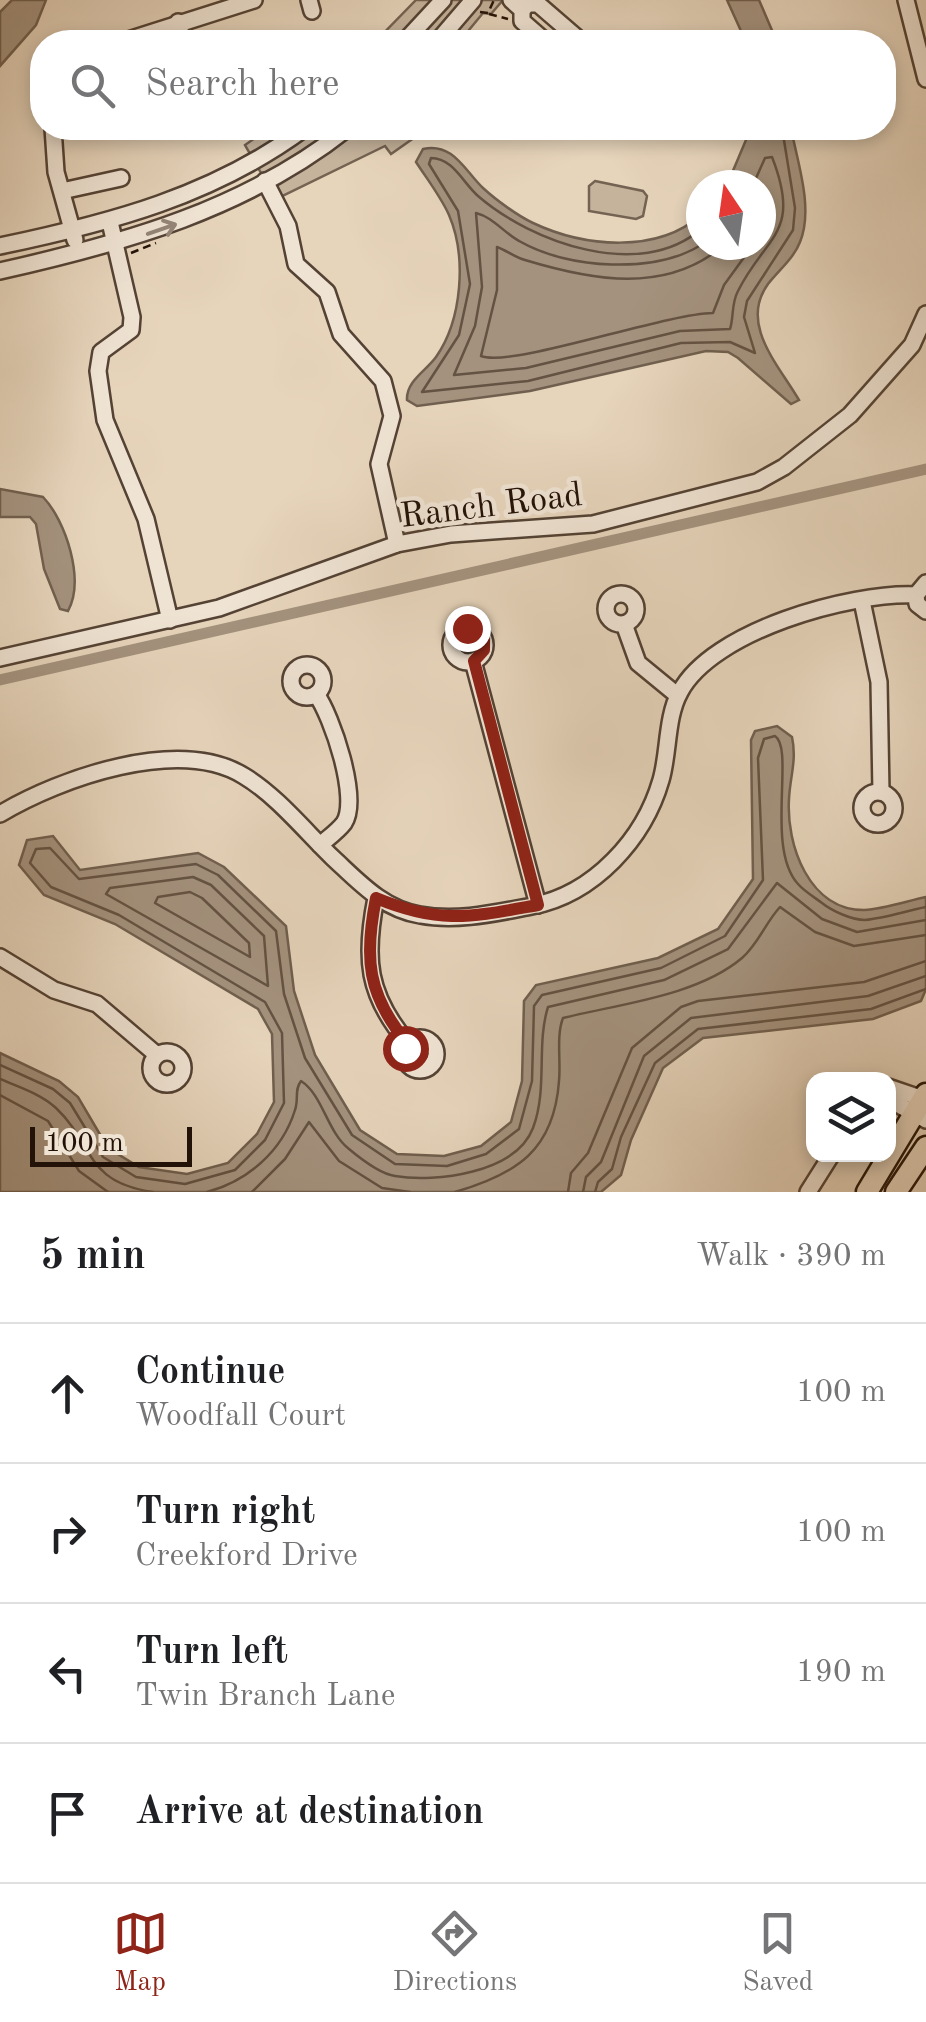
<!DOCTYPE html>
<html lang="en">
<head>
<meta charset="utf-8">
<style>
  :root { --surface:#fff; --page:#f6f6f6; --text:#202124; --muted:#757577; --line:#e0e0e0; --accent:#8f2418 }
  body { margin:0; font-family:"Old Standard TT",serif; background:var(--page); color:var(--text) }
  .controls { position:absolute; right:30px; bottom:30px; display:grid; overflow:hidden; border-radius:20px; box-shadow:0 5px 15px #0003 }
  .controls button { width:90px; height:90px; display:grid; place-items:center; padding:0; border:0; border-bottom:2px solid var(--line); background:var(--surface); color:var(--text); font:50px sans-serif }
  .compass { position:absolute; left:686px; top:170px; width:90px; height:90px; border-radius:50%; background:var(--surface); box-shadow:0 5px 15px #0003; rotate:347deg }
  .scale { position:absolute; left:30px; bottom:25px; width:162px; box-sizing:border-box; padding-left:10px; border:5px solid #231207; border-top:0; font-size:28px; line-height:35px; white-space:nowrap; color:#231207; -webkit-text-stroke:8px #efe3d3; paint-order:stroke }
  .stop { position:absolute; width:30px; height:30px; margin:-22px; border:8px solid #8f2418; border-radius:50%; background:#fff }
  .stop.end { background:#8f2418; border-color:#fff; box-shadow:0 2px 10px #0008 }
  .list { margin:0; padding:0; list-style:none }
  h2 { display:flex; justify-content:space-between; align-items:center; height:130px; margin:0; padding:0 40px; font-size:42px }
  h2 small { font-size:32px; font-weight:400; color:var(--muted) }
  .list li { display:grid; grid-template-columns:65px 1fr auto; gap:30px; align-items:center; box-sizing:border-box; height:140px; padding:0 40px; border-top:2px solid var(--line) }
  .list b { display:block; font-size:38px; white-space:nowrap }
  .list p { margin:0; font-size:32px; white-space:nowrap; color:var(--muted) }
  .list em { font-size:32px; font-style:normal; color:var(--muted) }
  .icon { flex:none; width:55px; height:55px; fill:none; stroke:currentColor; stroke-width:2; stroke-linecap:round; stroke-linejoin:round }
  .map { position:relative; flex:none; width:926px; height:1192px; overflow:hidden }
  .search { position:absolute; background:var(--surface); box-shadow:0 5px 15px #0003; left:30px; right:30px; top:30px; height:110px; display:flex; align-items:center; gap:25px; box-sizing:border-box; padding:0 35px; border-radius:40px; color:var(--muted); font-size:38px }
  .sheet { height:690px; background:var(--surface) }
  nav { display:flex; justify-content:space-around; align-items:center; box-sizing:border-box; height:140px; border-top:2px solid var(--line); background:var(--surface); font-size:28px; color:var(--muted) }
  nav a { display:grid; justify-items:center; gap:5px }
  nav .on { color:var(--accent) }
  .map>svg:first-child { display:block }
</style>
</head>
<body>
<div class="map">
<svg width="926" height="1192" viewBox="0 0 926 1192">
  <rect width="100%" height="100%" fill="#e6d4bb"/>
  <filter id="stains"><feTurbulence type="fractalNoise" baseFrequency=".002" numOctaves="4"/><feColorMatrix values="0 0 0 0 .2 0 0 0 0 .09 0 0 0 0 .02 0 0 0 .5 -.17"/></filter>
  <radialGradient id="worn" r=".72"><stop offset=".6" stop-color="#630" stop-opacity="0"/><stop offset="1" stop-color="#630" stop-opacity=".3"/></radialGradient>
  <!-- green -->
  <g fill="#c5b39c" stroke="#746252" stroke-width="2.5">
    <path d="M416,0h87l-12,14 -8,-1 -24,29h-84z"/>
    <path d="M269,128h159l-37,26 -6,-8 -109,53 -31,-54z"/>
    <path d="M595,181l48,10 4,5 -4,20 -7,3 -47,-8v-25z"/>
  </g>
  <!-- water -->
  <g fill="#a4927e" stroke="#705f4e" stroke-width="2.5">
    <path d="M12,0h34l-10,25 -36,41v-54z"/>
    <path d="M727,0h32l18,42h-31z"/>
    <path d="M751,128h40c6,33 23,80 9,114 -6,16 -21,28 -32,42 -29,40 10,80 31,116l-8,4 -53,-46 -10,-6 -22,-1 -176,40 -113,15 -10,-6c-1,-19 19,-29 29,-43 26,-37 31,-100 13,-142 -8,-18 -22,-36 -33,-53l7,-13c30,-7 42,22 60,39 13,12 35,28 50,35 51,24 124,31 168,-8v30h60v-60h-34z"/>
    <path d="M0,489l43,8c23,24 42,83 25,114l-8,-2 -16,-40 -8,-45 -6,-7h-30z"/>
    <path d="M777,726l15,11c5,23 -2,40 -3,62 -3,46 20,111 75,111 20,-1 43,-9 62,-13v92l-5,12 -48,18 -170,19 -40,30 -32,72 -10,35 -20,17h-601v-139l59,28 19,16 30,51 31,19 48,7 41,-11 29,-29 17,-32 -2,-68 -14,-25 -143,-85 -71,-29 -25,-30 8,-25 26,-4 27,34 118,-17 26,14 62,59 8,65 21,64 45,75 37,24 47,2 37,-10 30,-24 11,-41 2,-80 12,-16 122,-27 60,-29 35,-50 -2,-139 4,-9z"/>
  </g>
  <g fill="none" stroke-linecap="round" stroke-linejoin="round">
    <!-- shore -->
    <g stroke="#645242" stroke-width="2.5">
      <path d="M701,229c-61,53 -170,13 -223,-33 -15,-13 -25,-38 -47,-38l-2,6 29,47 12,73 -11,51 -37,57 106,-11 153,-38 49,-1 25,11 -11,-36 3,-16 46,-71 2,-22 -13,-80"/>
      <path d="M701,245c-47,29 -132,24 -180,-3 -16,-8 -28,-25 -45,-29l6,74 -7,39 -21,49 72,-7 154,-37 50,-2c4,-12 1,-25 8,-38 28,-56 64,-57 34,-134l-7,1 -12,27"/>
      <path d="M724,245c-58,50 -133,35 -199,15 -11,-3 -19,-10 -28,-13v43l-16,66c31,12 182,-42 232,-43l11,-28 29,-40"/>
      <path d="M193,877l18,8 53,51 4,50 -162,-92 4,-6z"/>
      <path d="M190,892l12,6 47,45 1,14 -95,-54 3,-6z"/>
      <path d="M0,1065l53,24 17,14 33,54 33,20 49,7 50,-14 30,-30 19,-37 -2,-70 -17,-31 -146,-87 -68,-28 -21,-24 6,-14 14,-1 29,31 117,-15 22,11 58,56 8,63 21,64 47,77 43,29 52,2 39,-12 33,-25 13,-48 2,-75 8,-11 119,-27 64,-32 38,-56 -5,-122 6,-19 11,-3c20,13 -10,112 23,148 6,7 16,13 24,19 10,8 30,17 43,17 20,-2 41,-9 61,-13"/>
      <path d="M0,1079c19,8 41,15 56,29 39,37 28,74 97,84"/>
      <path d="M0,1095l48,26 31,50 29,21"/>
      <path d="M207,1192c40,-11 75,-40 88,-82 4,-11 -1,-20 6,-29 22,14 26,51 48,68 12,10 31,25 46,27 40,7 121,-3 138,-48 15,-40 3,-83 15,-121l116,-27 64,-31 49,-66 45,36 35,13 69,-12"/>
      <path d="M252,1192l33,-33 24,-37 30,39 43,27 28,4"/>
      <path d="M455,1192c62,-18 99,-42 104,-111 2,-20 -3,-45 4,-63 56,-14 134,-22 179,-60 16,-14 24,-36 38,-51l35,25 39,14 72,-11"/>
      <path d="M568,1192l3,-19 17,-20 44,-105 49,-41 17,-6 166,-19 62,-21"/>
      <path d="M583,1192l3,-15 15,-15 43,-106 47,-38 177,-22 58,-20"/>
      <path d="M595,1192l3,-10 14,-13 9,-32 34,-74 43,-34 173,-20 55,-20"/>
    </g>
    <!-- canal -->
    <path stroke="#a4927e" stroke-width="11" d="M0,680l926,-211"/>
    <!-- minor casing -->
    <g stroke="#544234" stroke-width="20">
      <g id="minor">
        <path d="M309,0l3,11"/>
        <path d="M511,0l11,10v11l24,21"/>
        <path d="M906,0l20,79"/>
        <path d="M522,10l6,-6h10l44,38"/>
        <path d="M178,22l5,20"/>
        <path d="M122,42l132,-42"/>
        <path d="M404,42l39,-42"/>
        <path d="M437,42l36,-42"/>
        <path d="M53,128l3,44 19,68"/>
        <path d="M265,181l23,45 8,38 31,28 14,42 42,47 9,35 -13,48 18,80"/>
        <path d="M62,191l59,-13"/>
        <path d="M110,222l22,95 -1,13 -30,22 -3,19 7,49 41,99 24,101"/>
        <path d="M0,246c110,-23 213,-50 305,-118"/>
        <path d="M0,271c125,-28 246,-62 348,-143"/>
        <path d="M926,583l-10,12 1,9 9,7"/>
        <circle cx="621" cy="609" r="15"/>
        <path d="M862,601l17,81 2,110"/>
        <path d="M624,624l14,39 39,32"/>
        <circle cx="468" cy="645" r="17"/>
        <path d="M0,658l219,-50 178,-64 54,-10 142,-10 164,-42 27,-15 66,-52 62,-70 14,-31"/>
        <path d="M473,661l65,244"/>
        <circle cx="307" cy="681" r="16"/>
        <path d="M316,694c16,22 44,105 28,129 -6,8 -16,15 -24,22"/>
        <circle cx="878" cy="808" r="16"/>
        <path d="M0,814c60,-36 179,-78 244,-38 32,19 62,56 89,82 26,24 50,51 87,57 37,7 75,-2 112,-9 62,-12 112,-67 129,-126 8,-27 5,-63 19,-88 32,-61 170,-100 236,-97"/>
        <path d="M376,898c-12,60 -9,97 32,145"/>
        <path d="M0,957l54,33 43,14 60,51"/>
        <circle cx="420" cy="1054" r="16"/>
        <circle cx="167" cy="1068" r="16"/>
        <path d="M888,1087l38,13"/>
        <path d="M888,1099l38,21"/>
        <path d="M808,1192l24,-38"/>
      </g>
    </g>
    <!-- major casing -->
    <g stroke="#231207" stroke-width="25">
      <g id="major">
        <path d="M867,1192l59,-98"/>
        <path d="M896,1192l30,-45"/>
      </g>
    </g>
    <!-- path -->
    <g stroke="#231207" stroke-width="2.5" stroke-dasharray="8 5" stroke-linecap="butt">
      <path d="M480,12l8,1 6,-13"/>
      <path d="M489,14l19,5"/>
      <path d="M131,253l25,-10"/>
    </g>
    <!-- minor -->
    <use href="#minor" stroke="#efe3d3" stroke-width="15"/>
    <!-- major -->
    <use href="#major" stroke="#e6d4bb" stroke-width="20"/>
  </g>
  <!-- one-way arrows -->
  <defs><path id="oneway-shaft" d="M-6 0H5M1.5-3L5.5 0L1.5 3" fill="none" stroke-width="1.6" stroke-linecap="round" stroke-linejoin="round" transform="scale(2.5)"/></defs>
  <use stroke="#938577" href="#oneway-shaft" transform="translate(162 229) rotate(-19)"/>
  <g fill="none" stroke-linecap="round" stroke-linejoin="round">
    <!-- route -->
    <path stroke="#8f2418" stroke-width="12" d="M405,1048l3,-4c-41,-49 -44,-86 -32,-146 65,27 95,19 162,7l-64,-244 10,-11v-11l-17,-11"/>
  </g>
  <g text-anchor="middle" stroke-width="9" stroke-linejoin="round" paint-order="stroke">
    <!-- street labels -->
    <g font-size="35" fill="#231207" stroke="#efe3d3">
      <text transform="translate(491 504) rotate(-7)" y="12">Ranch Road</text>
    </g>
  </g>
  <rect width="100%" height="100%" filter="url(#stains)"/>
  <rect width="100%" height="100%" fill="url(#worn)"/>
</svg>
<div class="controls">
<button><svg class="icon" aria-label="layers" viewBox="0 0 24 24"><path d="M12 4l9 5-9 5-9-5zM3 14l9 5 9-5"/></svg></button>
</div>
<svg class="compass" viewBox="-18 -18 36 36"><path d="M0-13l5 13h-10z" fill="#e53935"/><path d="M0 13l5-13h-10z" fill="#757577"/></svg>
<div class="scale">100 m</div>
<div class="stop" style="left:405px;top:1048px"></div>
<div class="stop end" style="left:467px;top:628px"></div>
<div class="search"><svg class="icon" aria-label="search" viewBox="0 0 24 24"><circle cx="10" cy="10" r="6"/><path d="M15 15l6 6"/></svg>Search here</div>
</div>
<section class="sheet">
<h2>5 min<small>Walk · 390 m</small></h2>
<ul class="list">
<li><svg class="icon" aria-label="ahead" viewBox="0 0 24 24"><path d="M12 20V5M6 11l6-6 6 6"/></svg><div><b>Continue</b><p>Woodfall Court</p></div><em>100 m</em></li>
<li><svg class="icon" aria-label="right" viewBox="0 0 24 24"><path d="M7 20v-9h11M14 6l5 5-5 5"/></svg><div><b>Turn right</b><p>Creekford Drive</p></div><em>100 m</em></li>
<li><svg class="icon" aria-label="left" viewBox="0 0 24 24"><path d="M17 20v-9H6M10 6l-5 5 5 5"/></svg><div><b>Turn left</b><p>Twin Branch Lane</p></div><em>190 m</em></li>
<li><svg class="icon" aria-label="arrive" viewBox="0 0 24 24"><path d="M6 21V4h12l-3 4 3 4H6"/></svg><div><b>Arrive at destination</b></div></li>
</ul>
</section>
<nav>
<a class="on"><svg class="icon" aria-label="map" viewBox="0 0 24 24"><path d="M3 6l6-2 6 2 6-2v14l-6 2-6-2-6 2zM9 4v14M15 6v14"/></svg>Map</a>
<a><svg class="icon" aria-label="directions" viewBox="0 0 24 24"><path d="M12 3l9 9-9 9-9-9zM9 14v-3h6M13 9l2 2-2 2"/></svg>Directions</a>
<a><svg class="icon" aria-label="saved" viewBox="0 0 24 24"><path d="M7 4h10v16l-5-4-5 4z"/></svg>Saved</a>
</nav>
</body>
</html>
